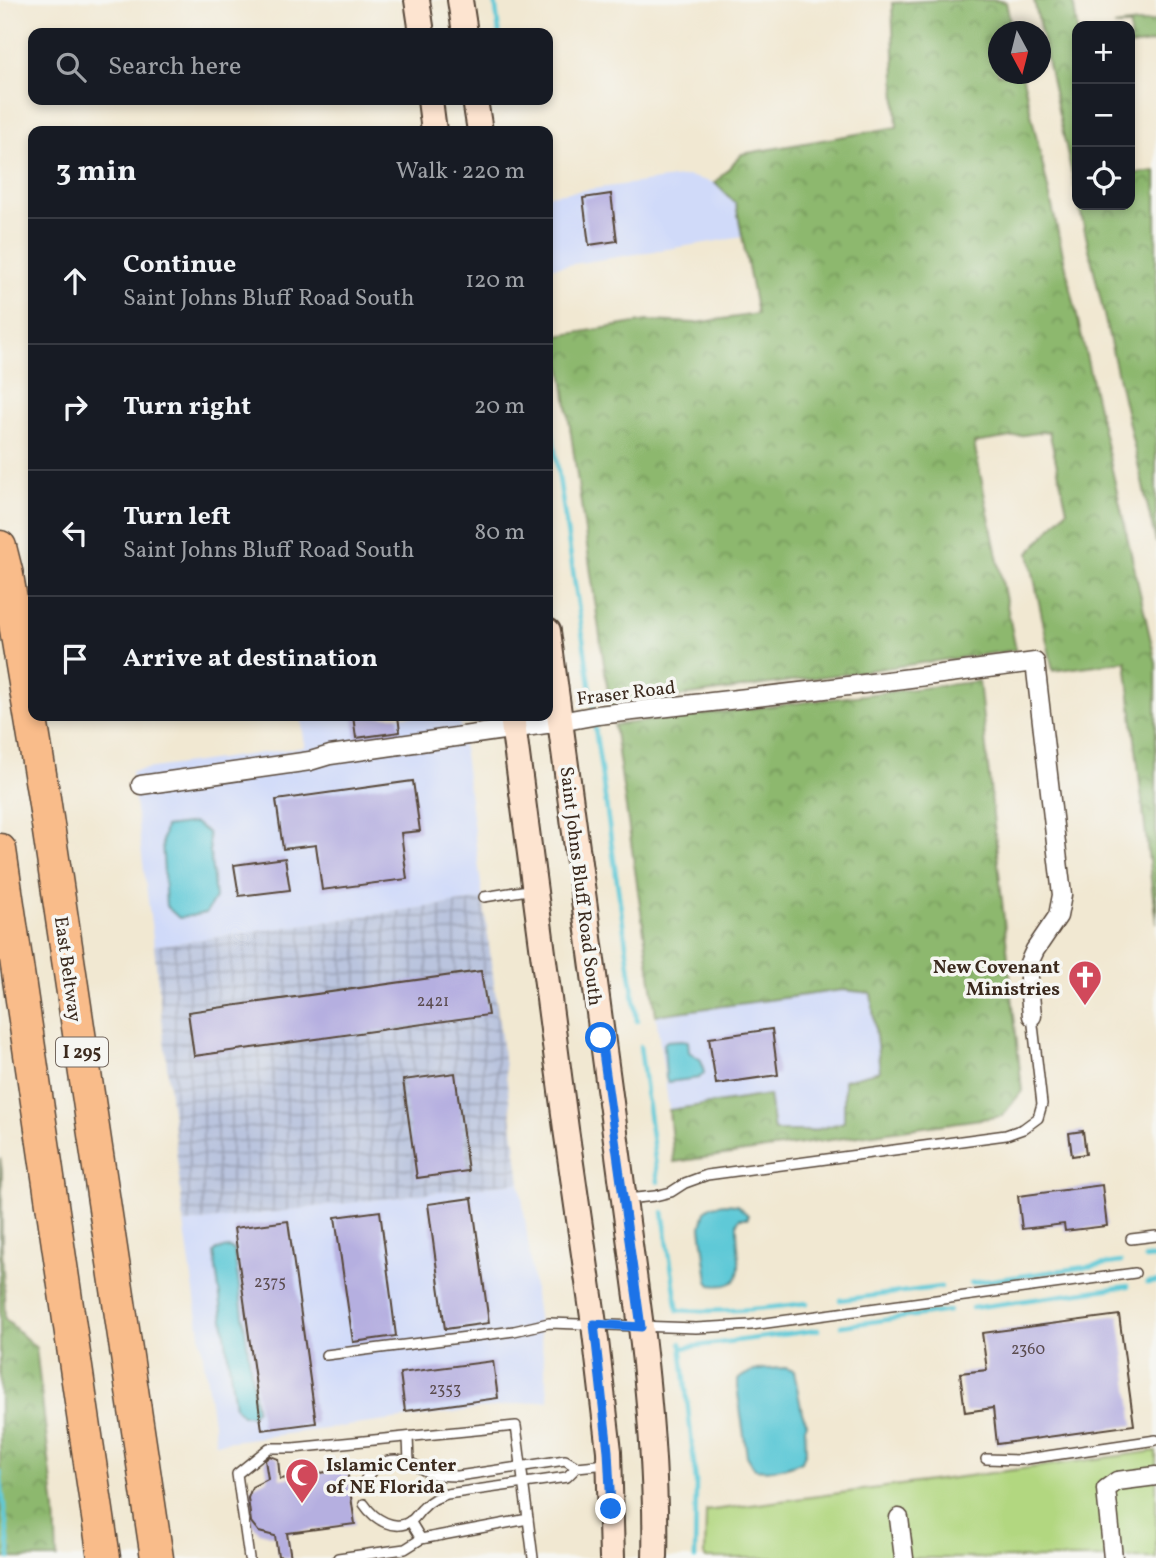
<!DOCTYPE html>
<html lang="en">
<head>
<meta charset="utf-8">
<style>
  :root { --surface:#171b24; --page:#242831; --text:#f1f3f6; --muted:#9ea1a6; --line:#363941 }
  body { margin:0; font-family:Vollkorn,serif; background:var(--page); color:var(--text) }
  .controls { position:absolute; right:21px; top:21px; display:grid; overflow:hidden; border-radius:14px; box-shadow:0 4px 10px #0003 }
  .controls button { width:63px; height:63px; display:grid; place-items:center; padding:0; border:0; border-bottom:2px solid var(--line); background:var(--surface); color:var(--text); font:35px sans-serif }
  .compass { position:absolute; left:988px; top:21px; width:63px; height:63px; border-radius:50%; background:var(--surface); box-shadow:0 4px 10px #0003; rotate:173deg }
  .stop { position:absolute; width:21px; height:21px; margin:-16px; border:5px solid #1a73e8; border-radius:50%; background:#fff }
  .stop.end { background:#1a73e8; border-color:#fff; box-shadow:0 2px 7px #0008 }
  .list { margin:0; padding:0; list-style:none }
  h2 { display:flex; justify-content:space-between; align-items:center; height:91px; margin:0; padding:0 28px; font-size:30px }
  h2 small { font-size:23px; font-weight:400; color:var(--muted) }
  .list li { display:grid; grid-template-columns:46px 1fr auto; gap:21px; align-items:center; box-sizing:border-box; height:126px; padding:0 28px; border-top:2px solid var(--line) }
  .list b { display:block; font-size:26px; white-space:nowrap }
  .list p { margin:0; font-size:23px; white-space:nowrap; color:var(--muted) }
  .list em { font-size:23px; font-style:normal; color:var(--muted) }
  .icon { flex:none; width:38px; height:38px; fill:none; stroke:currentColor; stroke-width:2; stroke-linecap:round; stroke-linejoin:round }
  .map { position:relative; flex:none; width:1156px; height:1558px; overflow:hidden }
  .search { position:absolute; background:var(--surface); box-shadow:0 4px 10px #0003; left:28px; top:28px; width:525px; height:77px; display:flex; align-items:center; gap:18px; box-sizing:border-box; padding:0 24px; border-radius:14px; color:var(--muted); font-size:26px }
  .panel { position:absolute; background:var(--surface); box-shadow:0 4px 10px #0003; left:28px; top:126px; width:525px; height:595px; border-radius:14px }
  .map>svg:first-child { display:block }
</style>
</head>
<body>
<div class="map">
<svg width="1156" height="1558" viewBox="0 0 1156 1558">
  <defs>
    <pattern id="industrial-grid" width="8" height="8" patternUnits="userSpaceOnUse" patternTransform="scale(1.75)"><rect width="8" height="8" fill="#bac4de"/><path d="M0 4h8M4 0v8" fill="none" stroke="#989fb3"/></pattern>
    <pattern id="forest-crowns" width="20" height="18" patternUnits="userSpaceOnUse" patternTransform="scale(1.75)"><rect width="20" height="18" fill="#8db86e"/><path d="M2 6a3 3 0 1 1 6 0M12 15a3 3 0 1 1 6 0" fill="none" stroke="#74965a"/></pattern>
  </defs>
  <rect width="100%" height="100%" fill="#f6f6f2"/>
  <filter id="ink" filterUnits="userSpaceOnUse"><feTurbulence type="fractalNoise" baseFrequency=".0143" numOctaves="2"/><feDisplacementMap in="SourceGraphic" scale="14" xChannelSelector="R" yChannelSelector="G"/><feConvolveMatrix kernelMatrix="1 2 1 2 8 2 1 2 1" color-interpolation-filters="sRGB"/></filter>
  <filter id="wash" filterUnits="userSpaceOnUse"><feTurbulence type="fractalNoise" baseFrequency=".00686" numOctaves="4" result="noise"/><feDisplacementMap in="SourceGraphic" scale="28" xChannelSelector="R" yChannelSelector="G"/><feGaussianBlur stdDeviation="1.57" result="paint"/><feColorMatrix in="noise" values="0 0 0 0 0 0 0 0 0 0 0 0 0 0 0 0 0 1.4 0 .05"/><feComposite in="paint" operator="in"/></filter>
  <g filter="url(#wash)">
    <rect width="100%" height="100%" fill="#f1e8d2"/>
    <!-- built -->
    <g fill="#d0daf9">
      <path d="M688,176l27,7 21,21 7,33 -195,31v-73z"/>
      <path d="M301,716h158l24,183 -329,47 -23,-175 174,-24z"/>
      <path d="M843,990l28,3 9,78 -36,51 -32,9h-38l-6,-36 -99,15 -13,-95z"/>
      <path d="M520,1182l29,218 -333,43 -32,-220z"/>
    </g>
    <!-- industrial -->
    <path fill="url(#industrial-grid)" d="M483,899l37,283 -336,41 -30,-277z"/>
    <!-- green -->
    <path fill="#b2d780" stroke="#76804f" stroke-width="2" d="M1156,1451v107h-451l1,-47z"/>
    <!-- forest -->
    <g fill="url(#forest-crowns)" stroke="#647146" stroke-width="2">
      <path d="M941,0h51l14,2 6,29 -14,1v42h24l134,589v260l-30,-262 -73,10 -24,-118 38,-43 -18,-79 -75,12 42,207 -406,56 -53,-370 90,-15 49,2 61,-9 -21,-110 -21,-21 27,-29 155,-27 -5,-124z"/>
      <path d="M1034,0h39l4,28v169z"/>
      <path d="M1156,21v21l-26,4v-20h-16z"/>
      <path d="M1156,171v372l-77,-338h51v-31z"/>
      <path d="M979,681l43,410 -20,25 -328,46 -5,-52 100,-15 5,36h38l32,-9v-42l36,-9 -9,-78 -28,-3 -187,25 -42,-290z"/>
      <path d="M0,1158l2,13v74l3,74 31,29 19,162 2,48h-57z"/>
    </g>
    <!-- water -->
    <g fill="#5ec9d7" stroke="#4c7a7a" stroke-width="2">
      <path d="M195,823l13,10 7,65 -9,15 -27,5 -13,-12 -4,-65 3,-14z"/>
      <path d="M682,1040l6,1 1,11 12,8 3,13 -5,5 -31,4 -2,-3 -2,-35 3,-3z"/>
      <path d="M724,1204l13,1 11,10v3h-8l-3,5c0,7 0,15 1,23 2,25 5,43 -27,39l-3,-4 -7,-54 4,-16 7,-5z"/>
      <path d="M229,1248l5,2 22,159 -4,6h-10l-7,-8 -21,-154 3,-3z"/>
      <path d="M785,1368l9,3 8,42 5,10 -2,5 1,22 -4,11c-13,7 -32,10 -47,8l-8,-13 -9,-62v-14c12,-12 31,-11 47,-12z"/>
    </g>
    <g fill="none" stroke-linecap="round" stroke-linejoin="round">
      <!-- stream -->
      <g stroke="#5ec9d7" stroke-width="4.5">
        <path d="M495,0l4,33"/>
        <path d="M548,404l45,301"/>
        <path d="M595,728l42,293"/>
        <path d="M640,1046l18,136"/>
        <path d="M663,1212l15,99"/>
        <path d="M1145,1258l11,-1"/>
        <path d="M971,1283l150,-21"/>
        <path d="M1147,1283l9,-1"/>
        <path d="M840,1300l101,-13"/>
        <path d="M972,1308l156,-22"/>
        <path d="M678,1310c43,3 85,-1 129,-7"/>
        <path d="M841,1326l108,-15"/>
        <path d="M681,1343l15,139 -1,76"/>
        <path d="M682,1348l136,-18"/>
        <path d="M0,1472l10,86"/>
      </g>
    </g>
    <g id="blocks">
      <!-- building -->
      <g fill="#b5afe0">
        <path d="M611,194l6,47 -28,4 -6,-47z"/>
        <path d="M353,716h45l2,16 -44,6z"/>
        <path d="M413,781l7,50 -19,2 6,46 -85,11 -6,-45 -33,4 -7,-49z"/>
        <path d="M285,858l5,32 -51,6 -5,-31z"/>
        <path d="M481,971l7,44 -294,41 -6,-44z"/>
        <path d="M772,1029l6,46 -62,9 -7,-46z"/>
        <path d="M455,1073l13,98 -51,7 -14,-98z"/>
        <path d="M1083,1131l3,23 -14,2 -3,-23z"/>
        <path d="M1102,1185l5,41 -42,5 -1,-7 -42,5 -4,-33z"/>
        <path d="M472,1198l17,125 -44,6 -17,-125z"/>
        <path d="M380,1211l16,125 -43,6 -18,-125z"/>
        <path d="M288,1221l28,202 -54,7 -28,-202z"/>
        <path d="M1119,1315l15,110 -137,19 -4,-36 -28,4 -5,-39 27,-3 -5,-37z"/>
        <path d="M493,1361l5,37 -93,13 -5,-38z"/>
        <path d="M270,1456l8,3 2,20 67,-10 8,55 -68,9 4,25 -13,-2 -3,-20 -16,-4 -8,-10 -3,-24 4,-11 16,-8 -3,-19z"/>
      </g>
    </g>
  </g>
  <g filter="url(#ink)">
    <use href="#blocks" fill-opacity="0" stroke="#564639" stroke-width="2"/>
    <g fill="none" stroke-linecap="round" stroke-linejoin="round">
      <!-- service casing -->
      <g stroke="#564639" stroke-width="12">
        <g id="service">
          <path d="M484,897l50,-8"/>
          <path d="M627,1199l28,-3 16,-4 14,-9 22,-8 299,-40 17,-6 15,-11 4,-14 -10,-88"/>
          <path d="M1131,1239l25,-3"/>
          <path d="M326,1355l188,-24 35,-8 147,5 55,-3 384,-52"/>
          <path d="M408,1437l1,25"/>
          <path d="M986,1459l34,1 136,-20"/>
          <path d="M362,1487c8,-21 26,-33 48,-24 7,2 13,8 20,10 9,3 19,3 28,3l107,-16 12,7"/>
          <path d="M364,1504c10,15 31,29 48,16 4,-3 7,-9 11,-12 7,-8 15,-11 24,-14l120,-17 10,-10 30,-3"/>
          <path d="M528,1519l5,39"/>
          <path d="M410,1521l11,18"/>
          <path d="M249,1558l-12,-84 32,-26h24l223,-22 12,93 -107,20 -16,10 -67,9"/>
        </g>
      </g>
      <!-- minor casing -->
      <g stroke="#564639" stroke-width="21">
        <g id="minor">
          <path d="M141,785l169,-24 20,-6 230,-33 38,-7 219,-25 218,-28 27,233 -4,21 -23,34 -6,13v21l3,32"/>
          <path d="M899,1518l5,40"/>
          <path d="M1113,1558l-7,-69 11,-8 39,-5"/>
        </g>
      </g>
      <!-- secondary casing -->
      <g stroke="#564639" stroke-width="28">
        <g id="secondary">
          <path d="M417,0l5,33"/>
          <path d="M460,0l5,33"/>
          <path d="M430,100l4,31"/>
          <path d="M475,100l5,31"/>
          <path d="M548,631l93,696c9,76 16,154 14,231"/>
          <path d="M512,716l54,413 28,195 15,127 3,107"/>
        </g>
      </g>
      <!-- motorway casing -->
      <g stroke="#564639" stroke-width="35">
        <g id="motorway">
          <path d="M0,547l7,28 37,223 113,760"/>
          <path d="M0,850l104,708"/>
        </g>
      </g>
      <!-- service -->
      <use href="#service" stroke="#fff" stroke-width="9"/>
      <!-- minor -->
      <use href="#minor" stroke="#fff" stroke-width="18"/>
      <!-- secondary -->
      <use href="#secondary" stroke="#fde4d0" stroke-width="24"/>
      <!-- motorway -->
      <use href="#motorway" stroke="#f9bc8a" stroke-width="32"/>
    </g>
  </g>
  <g fill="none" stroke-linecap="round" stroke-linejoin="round" filter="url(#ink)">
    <!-- route -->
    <path stroke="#1a73e8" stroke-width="9" d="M601,1038l40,289 -47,-3 14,127 3,58"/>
  </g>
  <!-- icons -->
  <defs>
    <g id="church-pin" transform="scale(1.75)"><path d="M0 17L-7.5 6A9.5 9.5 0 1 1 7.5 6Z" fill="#d1495b" stroke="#f6f6f2"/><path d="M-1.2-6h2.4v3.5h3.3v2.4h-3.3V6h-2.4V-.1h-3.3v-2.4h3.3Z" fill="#fff"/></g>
    <g id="mosque-pin" transform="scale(1.75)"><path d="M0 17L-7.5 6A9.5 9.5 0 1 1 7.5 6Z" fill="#d1495b" stroke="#f6f6f2"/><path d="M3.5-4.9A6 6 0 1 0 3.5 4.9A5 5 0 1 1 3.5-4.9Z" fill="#fff"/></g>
  </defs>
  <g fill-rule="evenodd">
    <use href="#church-pin" x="1085" y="977"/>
    <use href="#mosque-pin" x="302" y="1475"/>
  </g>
  <g text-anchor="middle" stroke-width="7" stroke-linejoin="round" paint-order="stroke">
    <!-- number labels -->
    <g font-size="16" fill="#5a4b4e">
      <text x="433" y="1006">2421</text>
      <text x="270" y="1287">2375</text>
      <text x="1028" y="1354">2360</text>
      <text x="445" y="1394">2353</text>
    </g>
    <!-- shield labels -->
    <rect fill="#f6f6f2" stroke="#73675e" stroke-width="2" x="56" y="1037.5" width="52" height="29" rx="5"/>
    <g font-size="18" font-weight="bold" fill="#3b2a1e">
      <text x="82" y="1058">I 295</text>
    </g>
    <!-- street labels -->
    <g font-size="19" fill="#3b2a1e" stroke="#f6f6f2">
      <text transform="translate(626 692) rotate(-7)" y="7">Fraser Road</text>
      <text transform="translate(582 886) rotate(83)" y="7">Saint Johns Bluff Road South</text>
      <text transform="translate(69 969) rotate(82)" y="7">East Beltway</text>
    </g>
    <!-- poi labels -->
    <g font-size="19" font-weight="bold" fill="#3b2a1e" stroke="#f6f6f2" text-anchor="end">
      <text x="1060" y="973">New Covenant<tspan x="1060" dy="22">Ministries</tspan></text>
      <text x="326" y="1471" text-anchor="start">Islamic Center<tspan x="326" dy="22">of NE Florida</tspan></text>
    </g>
  </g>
</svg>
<div class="controls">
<button>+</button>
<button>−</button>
<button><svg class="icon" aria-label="locate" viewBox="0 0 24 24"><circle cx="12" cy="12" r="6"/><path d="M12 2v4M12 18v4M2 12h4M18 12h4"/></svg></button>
</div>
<svg class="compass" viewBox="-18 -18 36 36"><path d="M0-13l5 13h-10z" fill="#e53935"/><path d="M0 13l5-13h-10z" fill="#9ea1a6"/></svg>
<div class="stop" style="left:601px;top:1038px"></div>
<div class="stop end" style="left:611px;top:1509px"></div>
<div class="search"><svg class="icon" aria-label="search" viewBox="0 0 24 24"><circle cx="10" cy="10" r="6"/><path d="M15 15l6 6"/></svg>Search here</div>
<section class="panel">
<h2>3 min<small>Walk · 220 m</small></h2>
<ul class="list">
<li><svg class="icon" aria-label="ahead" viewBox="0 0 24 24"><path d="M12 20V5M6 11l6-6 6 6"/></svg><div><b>Continue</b><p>Saint Johns Bluff Road South</p></div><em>120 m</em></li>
<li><svg class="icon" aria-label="right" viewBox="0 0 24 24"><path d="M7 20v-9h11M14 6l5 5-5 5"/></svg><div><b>Turn right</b></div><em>20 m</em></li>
<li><svg class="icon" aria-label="left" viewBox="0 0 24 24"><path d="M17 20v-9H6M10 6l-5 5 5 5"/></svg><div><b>Turn left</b><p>Saint Johns Bluff Road South</p></div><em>80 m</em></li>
<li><svg class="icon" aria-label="arrive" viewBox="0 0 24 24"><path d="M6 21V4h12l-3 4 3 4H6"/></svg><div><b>Arrive at destination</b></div></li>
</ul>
</section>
</div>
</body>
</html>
